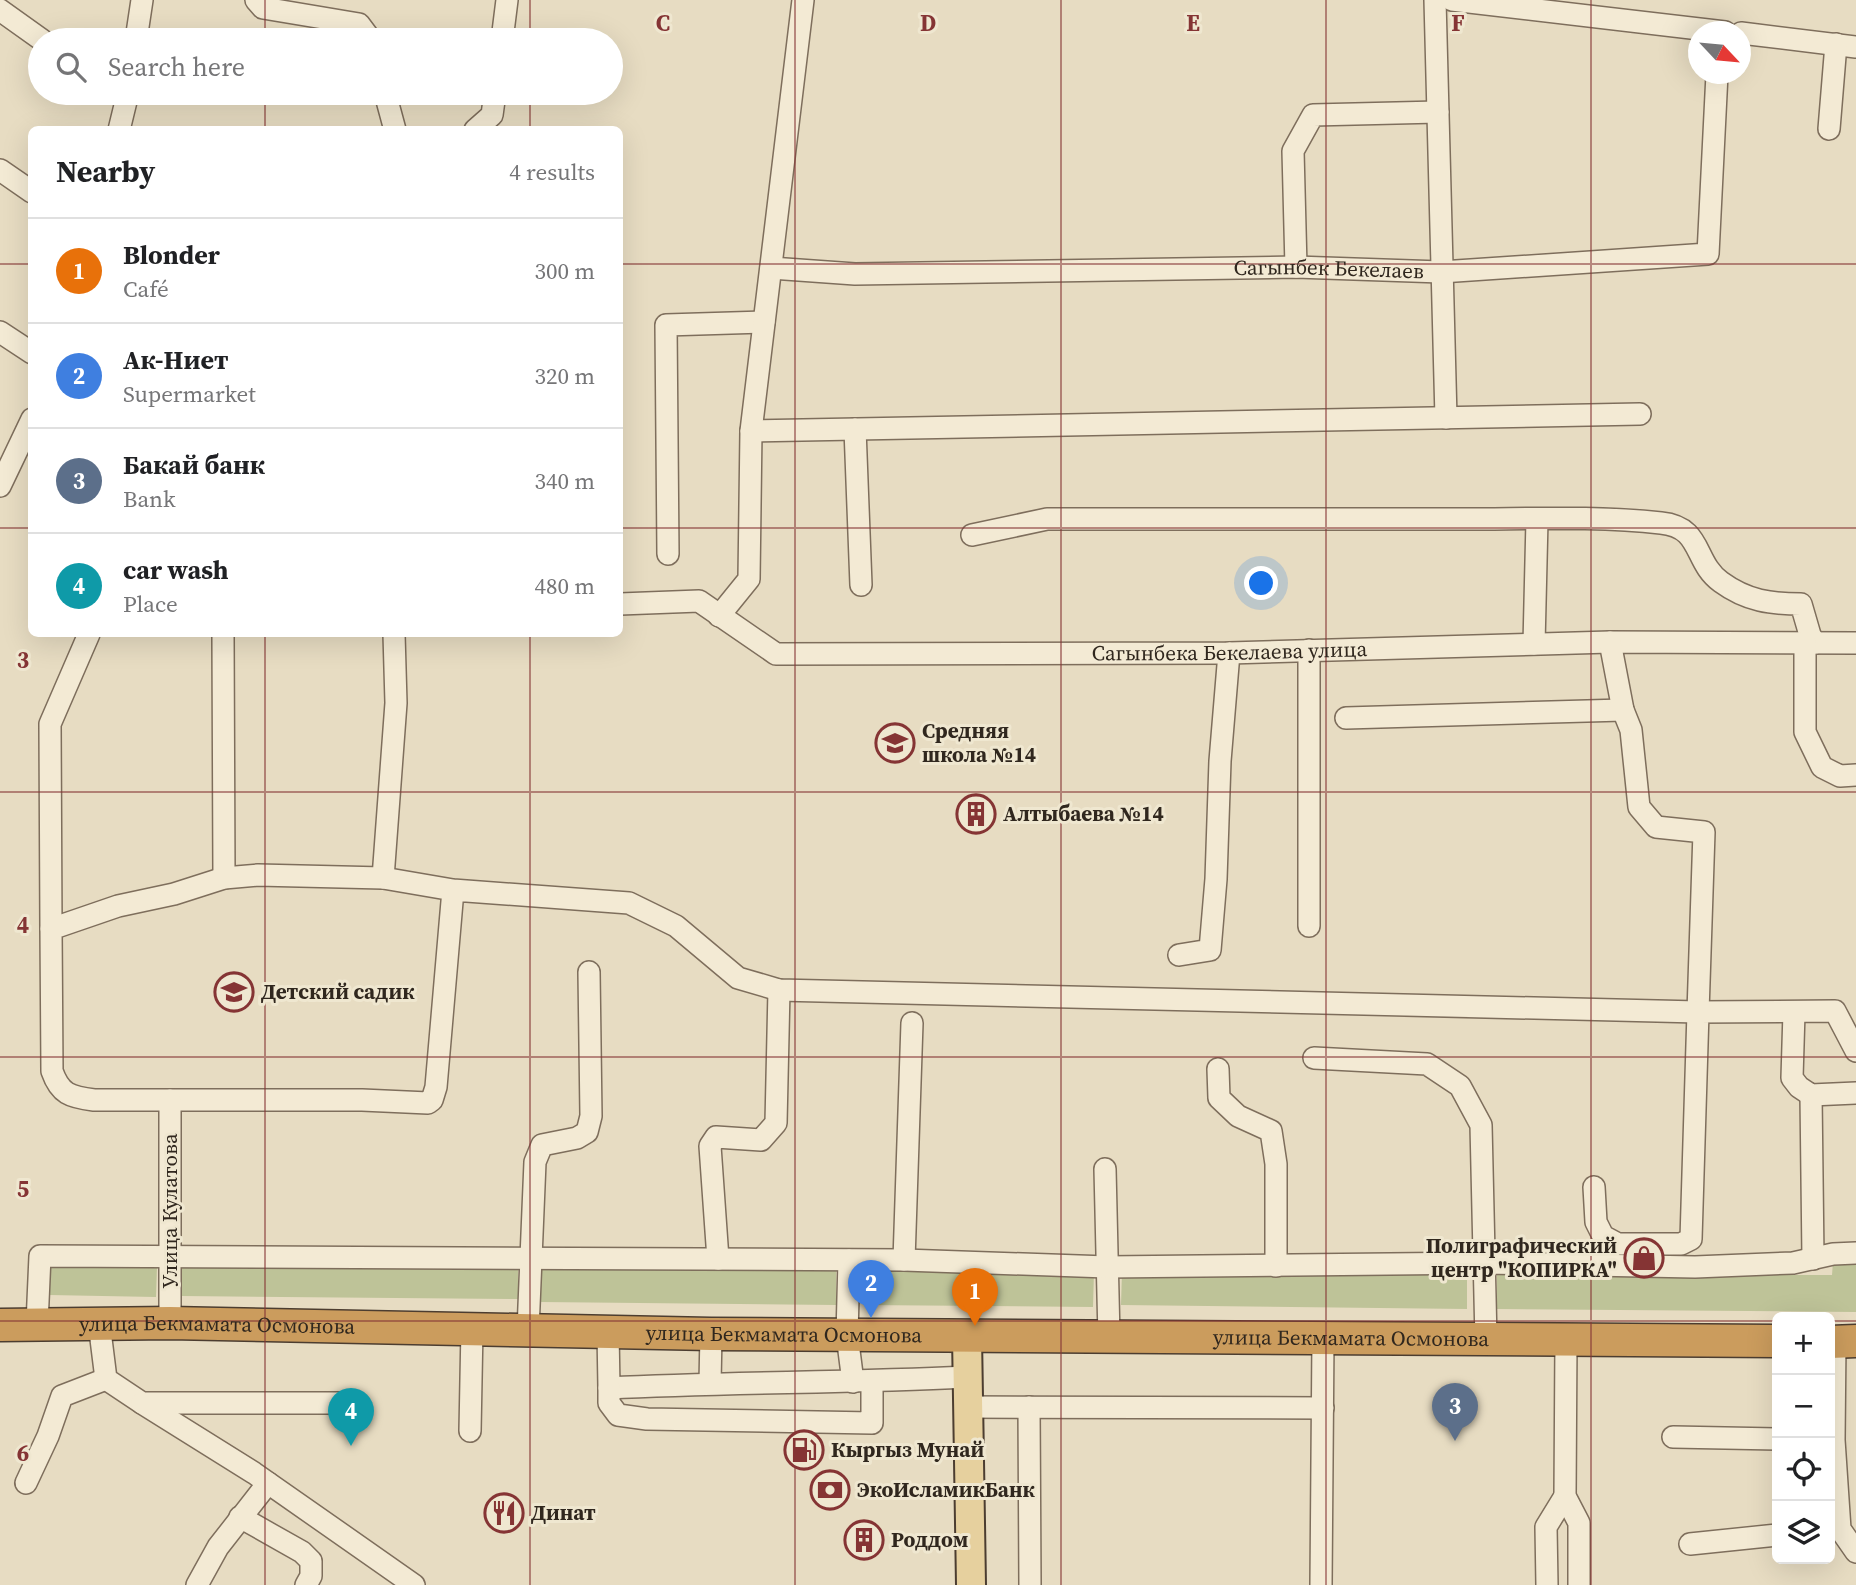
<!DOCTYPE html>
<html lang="en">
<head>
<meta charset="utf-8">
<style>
  :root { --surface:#fff; --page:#f2f2f2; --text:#202124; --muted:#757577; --line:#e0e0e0; --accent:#db2777 }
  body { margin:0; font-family:"Source Serif 4",serif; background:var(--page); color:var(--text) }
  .controls { position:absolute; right:21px; bottom:21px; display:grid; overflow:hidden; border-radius:10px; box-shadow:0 7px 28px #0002 }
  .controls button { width:63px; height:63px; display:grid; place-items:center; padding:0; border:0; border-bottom:2px solid var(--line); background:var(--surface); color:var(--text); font:35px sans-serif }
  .compass { position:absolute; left:1688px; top:21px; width:63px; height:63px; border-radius:50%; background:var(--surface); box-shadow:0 7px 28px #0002; rotate:116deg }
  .you { position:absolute; left:1262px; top:584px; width:24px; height:24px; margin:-18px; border:5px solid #fff; border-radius:50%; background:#1a73e8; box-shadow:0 0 0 10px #1a73e833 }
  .badge { display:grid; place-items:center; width:46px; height:46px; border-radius:50%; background:var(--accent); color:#fff; font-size:23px; font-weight:700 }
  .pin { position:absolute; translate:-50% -58px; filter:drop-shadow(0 2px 4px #0008) }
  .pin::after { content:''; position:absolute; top:37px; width:24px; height:21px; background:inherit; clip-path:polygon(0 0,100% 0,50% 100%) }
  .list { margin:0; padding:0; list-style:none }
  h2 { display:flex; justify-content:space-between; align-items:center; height:91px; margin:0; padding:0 28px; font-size:30px }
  h2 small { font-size:23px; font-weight:400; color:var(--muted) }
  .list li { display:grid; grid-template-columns:46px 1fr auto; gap:21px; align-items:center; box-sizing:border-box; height:105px; padding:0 28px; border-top:2px solid var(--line) }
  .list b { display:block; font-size:26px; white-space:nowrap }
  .list p { margin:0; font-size:23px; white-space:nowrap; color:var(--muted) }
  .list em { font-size:23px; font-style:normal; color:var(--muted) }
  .icon { flex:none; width:38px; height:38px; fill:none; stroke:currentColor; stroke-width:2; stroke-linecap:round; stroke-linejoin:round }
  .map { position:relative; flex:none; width:1856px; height:1585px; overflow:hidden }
  .search { position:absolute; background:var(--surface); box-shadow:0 7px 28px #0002; left:28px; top:28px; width:595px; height:77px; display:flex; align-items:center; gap:18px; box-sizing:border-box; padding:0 24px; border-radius:38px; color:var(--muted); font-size:26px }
  .panel { position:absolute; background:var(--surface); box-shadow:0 7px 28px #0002; left:28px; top:126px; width:595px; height:511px; border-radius:10px }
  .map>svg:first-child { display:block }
</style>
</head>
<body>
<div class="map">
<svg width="1856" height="1585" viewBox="0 0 1856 1585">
  <rect width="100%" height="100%" fill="#e7dcc2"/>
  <!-- green -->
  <g fill="#bec398">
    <path d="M1833,1262h23v50l-359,-3v-34h335z"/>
    <path d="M50,1265l107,2 -1,30 -107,-2z"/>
    <path d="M182,1266l336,3v30l-337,-3z"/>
    <path d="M540,1267l296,4v34l-296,-3z"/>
    <path d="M863,1270l231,2 -1,35 -230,-2z"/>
    <path d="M1122,1271l345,4v34l-346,-4z"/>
  </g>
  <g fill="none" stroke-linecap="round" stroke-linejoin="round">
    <!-- minor casing -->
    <g stroke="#7e6e5c" stroke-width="24">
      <g id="minor">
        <path d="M256,0l7,8 96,16 12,16"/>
        <path d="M1435,0l11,418"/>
        <path d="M1452,0l273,32"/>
        <path d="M0,10l42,30"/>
        <path d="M1741,33l115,14"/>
        <path d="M136,40l6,-40"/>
        <path d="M502,40l5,-40"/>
        <path d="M385,93l10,37"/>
        <path d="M1829,129l7,-85"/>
        <path d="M119,130l9,-37"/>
        <path d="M475,130l17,-15 3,-22"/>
        <path d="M0,170l32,22"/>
        <path d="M1296,267l-3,-116 20,-36 125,-3"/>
        <path id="s1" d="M771,268l84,6 441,-7 145,5 267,-18 9,-180"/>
        <path d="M0,332l32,21"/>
        <path d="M855,429l6,156"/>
        <path d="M751,431l889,-17"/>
        <path d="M0,486l32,-67"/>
        <path d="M972,535l75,-16c131,0 261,0 392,0 73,1 149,-4 222,4 42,4 32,39 60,59 26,19 50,22 80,22l9,31 5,8"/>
        <path d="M668,554l-2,-229 98,-3"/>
        <path id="s2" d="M620,604l79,-3 77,53 453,-1 381,-11 246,1"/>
        <path d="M719,616l30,-37 2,-148 52,-431"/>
        <path d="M223,634l1,244"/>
        <path d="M1805,643v89l17,35 18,9 16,-1"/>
        <path d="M1534,644l3,-124"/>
        <path d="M1309,650v276"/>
        <path d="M1346,718l277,-8"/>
        <path d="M383,878l13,-175 -2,-69"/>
        <path d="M453,890l-17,197 -4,13 -4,3 -66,-3h-268c-24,-3 -34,-6 -42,-29l-1,-142 67,-23 56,-12 50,-16 34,-3 125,3 70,12 176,13 47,23 62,52 41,12 919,22 6,-180 -48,-5 -17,-20 -8,-77 -8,-20 -13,-68"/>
        <path d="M51,929l-1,-205 39,-90"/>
        <path d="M1179,955l31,-5 6,-71 4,-118 9,-108"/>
        <path d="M1794,1012l-2,66 7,9 12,8 45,-2"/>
        <path d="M1314,1058l113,6 33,22 21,39 5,215"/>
        <path d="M1218,1069l1,29 19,18 33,15 5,33v102"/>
        <path d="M1811,1095l2,164"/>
        <path d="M170,1100v223"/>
        <path d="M1105,1169l4,168"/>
        <path d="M1594,1187l2,35 7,14 15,8h63l10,-5 7,-227 137,-1 21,40"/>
        <path d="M718,1259l-8,-113 6,-9 45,3 15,-17 3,-133"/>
        <path d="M849,1260l-2,75 6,47"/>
        <path d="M904,1260l8,-237"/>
        <path d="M99,1323l7,56 36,24h200"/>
        <path d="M37,1324l3,-68 864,4 203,7 378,-4 210,4 98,-4 40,-9 23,-1"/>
        <path d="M528,1330l7,-168 7,-17 35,-7 10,-6 4,-16 -2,-144"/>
        <path d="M608,1332l1,56c119,-6 238,-5 357,-11"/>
        <path d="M1566,1340l-1,156 14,27v62"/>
        <path d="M1835,1342l-1,98 6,89 16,23"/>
        <path d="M710,1383l1,-49"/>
        <path d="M609,1388v15l9,12 29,4 225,4v-41"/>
        <path d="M142,1403l112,70 160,112"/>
        <path d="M967,1407l356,1"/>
        <path d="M1029,1407l1,178"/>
        <path d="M470,1431l2,-103"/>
        <path d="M1673,1437l104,2"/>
        <path d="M26,1483l22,-47 14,-40 44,-17"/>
        <path d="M240,1517l62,35 9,9v15l-5,9"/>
        <path d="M1690,1544l87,-9"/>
        <path d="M197,1585l21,-38 50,-64"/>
        <path d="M1321,1585l2,-247"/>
        <path d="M1547,1585l-1,-58 19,-31"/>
      </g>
    </g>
    <!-- major casing -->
    <g stroke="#4c3d30" stroke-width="32">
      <path id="major" d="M967,1336l4,249"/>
    </g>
    <!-- highway casing -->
    <g stroke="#4c3d30" stroke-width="35">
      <g id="highway">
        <path id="s3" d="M0,1325l170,-2 541,11 1066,7"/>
        <path d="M1830,1342l26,-1"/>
      </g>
    </g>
    <!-- minor -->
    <use href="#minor" stroke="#f3ead4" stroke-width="21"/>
    <!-- major -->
    <use href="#major" stroke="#e6d09e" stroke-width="28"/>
    <!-- highway -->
    <use href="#highway" stroke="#cb9c5d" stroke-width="32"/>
  </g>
  <!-- grid -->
  <path fill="none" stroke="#853434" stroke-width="2" stroke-opacity="0.55" d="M265,0v40M530,0v40M795,0v1585M1061,0v1585M1326,0v1585M1591,0v1585M265,93v37M530,93v37M0,264h32M620,264h1236M0,528h32M620,528h1236M265,634v951M530,634v951M0,792h1856M0,1057h1856M0,1321h1777M1830,1321h26"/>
  <!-- icons -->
  <defs>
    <g id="school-ring" transform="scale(2.0125)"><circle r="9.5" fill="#efe7d0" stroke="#853434" stroke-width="1.5"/><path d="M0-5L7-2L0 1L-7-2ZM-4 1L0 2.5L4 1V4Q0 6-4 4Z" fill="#853434"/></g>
    <g id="building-ring" transform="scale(2.0125)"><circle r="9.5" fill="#efe7d0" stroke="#853434" stroke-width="1.5"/><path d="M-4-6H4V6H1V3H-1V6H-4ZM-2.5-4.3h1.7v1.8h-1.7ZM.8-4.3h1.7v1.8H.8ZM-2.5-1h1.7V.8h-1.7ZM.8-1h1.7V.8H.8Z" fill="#853434"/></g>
    <g id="shop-ring" transform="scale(2.0125)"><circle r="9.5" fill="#efe7d0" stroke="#853434" stroke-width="1.5"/><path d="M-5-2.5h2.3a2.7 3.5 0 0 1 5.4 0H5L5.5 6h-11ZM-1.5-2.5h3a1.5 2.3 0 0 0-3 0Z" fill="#853434"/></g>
    <g id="fuel-ring" transform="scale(2.0125)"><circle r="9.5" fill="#efe7d0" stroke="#853434" stroke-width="1.5"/><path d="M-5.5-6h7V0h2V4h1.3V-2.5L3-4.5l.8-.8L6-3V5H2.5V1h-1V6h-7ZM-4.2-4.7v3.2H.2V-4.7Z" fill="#853434"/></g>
    <g id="bank-ring" transform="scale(2.0125)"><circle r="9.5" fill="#efe7d0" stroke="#853434" stroke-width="1.5"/><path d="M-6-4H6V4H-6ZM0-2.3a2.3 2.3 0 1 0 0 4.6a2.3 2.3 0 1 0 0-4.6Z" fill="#853434"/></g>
    <g id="restaurant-ring" transform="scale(2.0125)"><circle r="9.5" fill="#efe7d0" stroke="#853434" stroke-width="1.5"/><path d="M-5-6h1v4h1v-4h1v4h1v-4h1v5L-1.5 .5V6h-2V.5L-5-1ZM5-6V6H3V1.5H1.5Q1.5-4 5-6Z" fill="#853434"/></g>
  </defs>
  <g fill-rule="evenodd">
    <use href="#school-ring" x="895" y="743"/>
    <use href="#building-ring" x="976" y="814"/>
    <use href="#school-ring" x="234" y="992"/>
    <use href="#shop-ring" x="1644" y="1258"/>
    <use href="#fuel-ring" x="804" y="1450"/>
    <use href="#bank-ring" x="830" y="1490"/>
    <use href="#restaurant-ring" x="504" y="1513"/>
    <use href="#building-ring" x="864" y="1540"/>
  </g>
  <g text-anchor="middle" stroke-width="6" stroke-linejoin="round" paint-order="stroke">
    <!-- street labels -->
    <g font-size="21" fill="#30271e" stroke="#efe7d0">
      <text dy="7" stroke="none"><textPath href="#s1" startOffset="558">Сагынбек Бекелаев</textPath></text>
      <text dy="7" stroke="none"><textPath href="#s2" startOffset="626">Сагынбека Бекелаева улица</textPath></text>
      <text transform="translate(170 1211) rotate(-90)" y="7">Улица Кулатова</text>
      <text dy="7" stroke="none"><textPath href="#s3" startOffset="217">улица Бекмамата Осмонова</textPath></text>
      <text dy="7" stroke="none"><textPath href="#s3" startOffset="784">улица Бекмамата Осмонова</textPath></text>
      <text dy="7" stroke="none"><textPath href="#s3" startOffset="1351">улица Бекмамата Осмонова</textPath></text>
    </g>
    <!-- poi labels -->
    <g font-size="21" font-weight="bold" fill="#30271e" stroke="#efe7d0" text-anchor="start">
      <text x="922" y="738">Средняя<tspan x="922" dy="24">школа №14</tspan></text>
      <text x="1003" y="821">Алтыбаева №14</text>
      <text x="261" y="999">Детский садик</text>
      <text x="1617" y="1253" text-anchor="end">Полиграфический<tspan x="1617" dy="24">центр "КОПИРКА"</tspan></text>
      <text x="831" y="1457">Кыргыз Мунай</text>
      <text x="857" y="1497">ЭкоИсламикБанк</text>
      <text x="531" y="1520">Динат</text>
      <text x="891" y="1547">Роддом</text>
    </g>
  </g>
  <g font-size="23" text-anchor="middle" font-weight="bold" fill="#853434" stroke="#efe7d0" stroke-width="6" stroke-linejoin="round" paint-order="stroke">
    <text x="663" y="31">C</text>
    <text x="928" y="31">D</text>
    <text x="1193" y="31">E</text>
    <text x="1458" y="31">F</text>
    <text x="23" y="668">3</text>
    <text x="23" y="933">4</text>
    <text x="23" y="1197">5</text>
    <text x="23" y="1461">6</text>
  </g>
</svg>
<div class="controls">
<button>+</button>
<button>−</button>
<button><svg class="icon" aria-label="locate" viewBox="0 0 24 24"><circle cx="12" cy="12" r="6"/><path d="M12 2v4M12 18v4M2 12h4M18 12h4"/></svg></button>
<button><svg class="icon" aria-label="layers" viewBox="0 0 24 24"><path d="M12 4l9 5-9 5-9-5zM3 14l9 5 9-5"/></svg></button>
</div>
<svg class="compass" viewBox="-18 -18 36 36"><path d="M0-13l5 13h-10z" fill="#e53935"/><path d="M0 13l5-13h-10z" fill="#757577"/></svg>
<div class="you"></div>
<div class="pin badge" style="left:975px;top:1326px;background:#e8710a">1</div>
<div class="pin badge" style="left:871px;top:1318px;background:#3f7fe0">2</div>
<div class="pin badge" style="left:1455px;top:1441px;background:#5c6f8a">3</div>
<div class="pin badge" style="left:351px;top:1446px;background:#0f9aa8">4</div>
<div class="search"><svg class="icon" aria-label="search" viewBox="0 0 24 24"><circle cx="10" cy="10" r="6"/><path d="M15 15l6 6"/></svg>Search here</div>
<section class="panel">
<h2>Nearby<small>4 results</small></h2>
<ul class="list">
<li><span class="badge" style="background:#e8710a">1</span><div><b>Blonder</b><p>Café</p></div><em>300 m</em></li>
<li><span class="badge" style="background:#3f7fe0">2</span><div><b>Ак-Ниет</b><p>Supermarket</p></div><em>320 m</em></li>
<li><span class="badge" style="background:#5c6f8a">3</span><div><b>Бакай банк</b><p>Bank</p></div><em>340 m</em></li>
<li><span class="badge" style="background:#0f9aa8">4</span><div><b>car wash</b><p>Place</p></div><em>480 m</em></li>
</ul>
</section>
</div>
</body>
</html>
